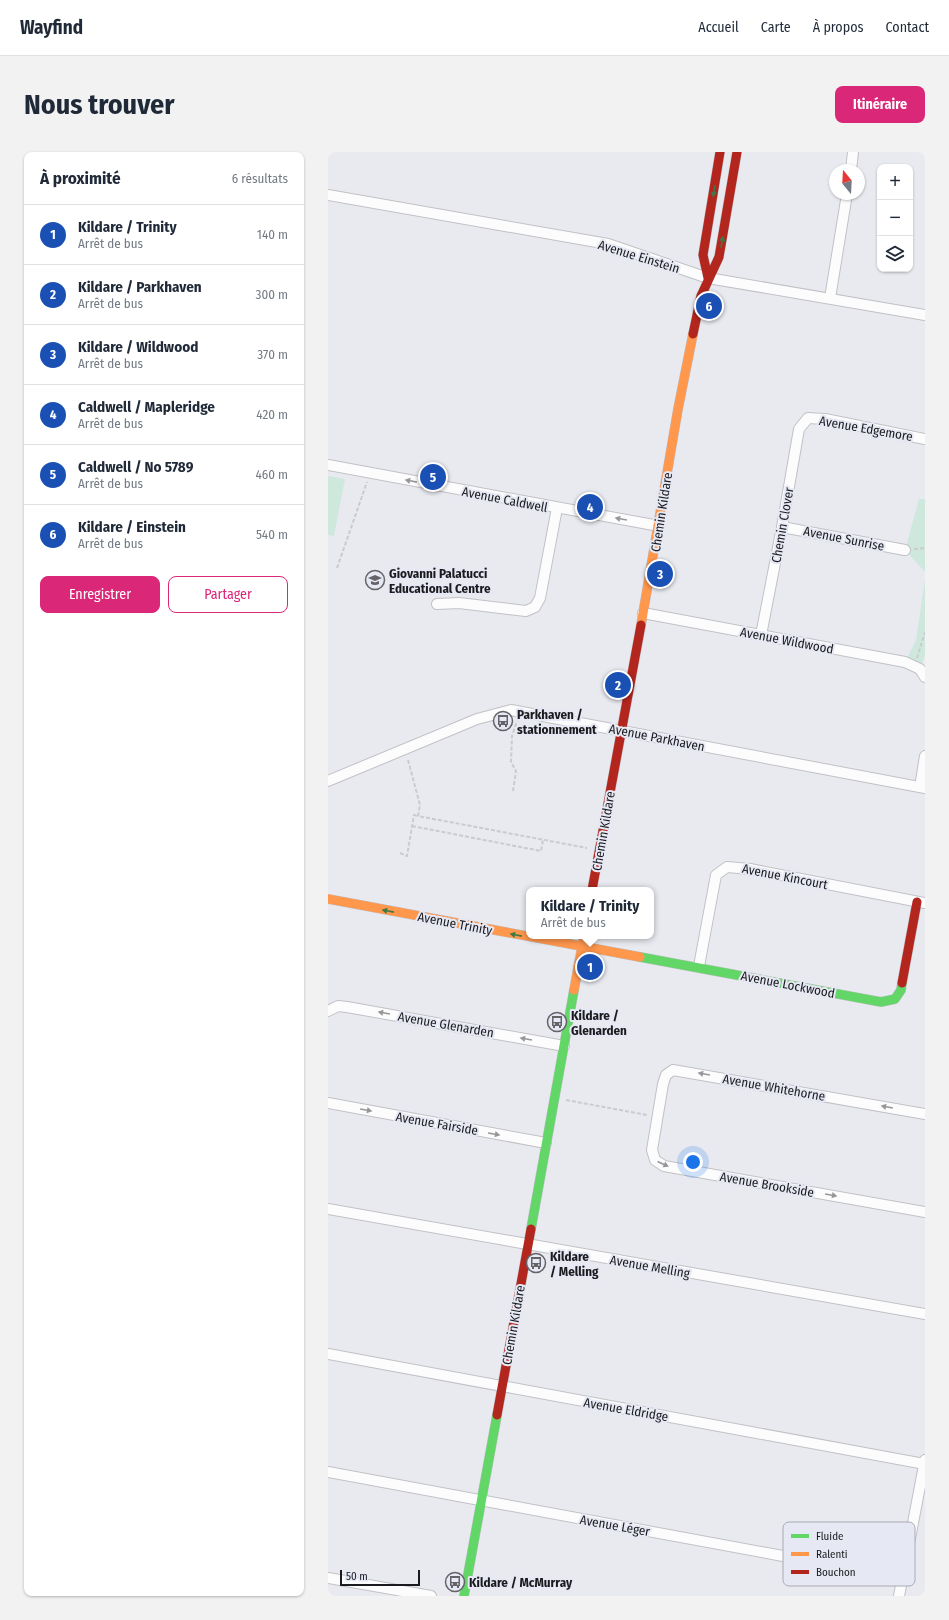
<!DOCTYPE html>
<html lang="fr">
<head>
<meta charset="utf-8">
<style>
  :root { --surface:#fff; --page:#f2f2f3; --text:#1f2937; --muted:#747a83; --line:#e0e1e3; --accent:#db2777 }
  body { margin:0; font-family:"Fira Sans Condensed",sans-serif; background:var(--page); color:var(--text) }
  .controls { position:absolute; right:12px; top:12px; display:grid; overflow:hidden; border-radius:8px; box-shadow:0 1px 3px #0004 }
  .controls button { width:36px; height:36px; display:grid; place-items:center; padding:0; border:0; border-bottom:1px solid var(--line); background:var(--surface); color:var(--text); font:20px sans-serif }
  .compass { position:absolute; left:501px; top:12px; width:36px; height:36px; border-radius:50%; background:var(--surface); box-shadow:0 1px 3px #0004; rotate:342deg }
  .scale { position:absolute; left:12px; bottom:10px; width:80px; box-sizing:border-box; padding-left:4px; border:2px solid #1b1b1f; border-top:0; font-size:11px; line-height:14px; white-space:nowrap; color:#1b1b1f; -webkit-text-stroke:3px #e6e8f3; paint-order:stroke }
  .you { position:absolute; left:365px; top:1010px; width:14px; height:14px; margin:-10px; border:3px solid #fff; border-radius:50%; background:#1a73e8; box-shadow:0 0 0 6px #1a73e833 }
  .badge { display:grid; place-items:center; width:26px; height:26px; border-radius:50%; background:var(--accent); color:#fff; font-size:13px; font-weight:700 }
  .pin { position:absolute; translate:-50% -50%; border:2px solid #fff; box-shadow:0 1px 4px #0006 }
  .popup { position:absolute; left:198px; top:735px; width:128px; height:52px; box-sizing:border-box; display:grid; place-content:center; border-radius:8px; background:var(--surface); filter:drop-shadow(0 1px 3px #0005); font-size:13px; white-space:nowrap; color:var(--muted) }
  .popup b { font-size:15px; color:var(--text) }
  .popup::after { content:''; position:absolute; left:50%; top:100%; margin-left:-8px; border:8px solid transparent; border-top-color:var(--surface) }
  .list { margin:0; padding:0; list-style:none }
  h2 { display:flex; justify-content:space-between; align-items:center; height:52px; margin:0; padding:0 16px; font-size:17px }
  h2 small { font-size:13px; font-weight:400; color:var(--muted) }
  .list li { display:grid; grid-template-columns:26px 1fr auto; gap:12px; align-items:center; box-sizing:border-box; height:60px; padding:0 16px; border-top:1px solid var(--line) }
  .list b { display:block; font-size:15px; white-space:nowrap }
  .list p { margin:0; font-size:13px; white-space:nowrap; color:var(--muted) }
  .list em { font-size:13px; font-style:normal; color:var(--muted) }
  .actions { display:flex; gap:8px; padding:12px 16px }
  .actions a { flex:1; padding:9px 0; border:1px solid var(--accent); border-radius:8px; text-align:center; font-size:14px; color:var(--accent) }
  .actions .main { background:var(--accent); color:#fff }
  .icon { flex:none; width:22px; height:22px; fill:none; stroke:currentColor; stroke-width:2; stroke-linecap:round; stroke-linejoin:round }
  .map { position:relative; flex:none; width:597px; height:1444px; overflow:hidden; border-radius:8px }
  header { display:flex; align-items:center; gap:24px; box-sizing:border-box; height:56px; padding:0 20px; background:var(--surface); border-bottom:1px solid var(--line) }
  header strong { font-size:19px }
  nav { display:flex; gap:22px; margin-inline-start:auto; font-size:14px }
  .intro { display:flex; align-items:center; justify-content:space-between; box-sizing:border-box; height:96px; padding:0 24px }
  h1 { margin:0; font-size:28px }
  .button { padding:10px 18px; border-radius:8px; background:var(--accent); color:#fff; font-size:14px; font-weight:700 }
  main { display:flex; gap:24px; padding:0 24px }
  aside { flex:1; background:var(--surface); border-radius:8px; box-shadow:0 1px 3px #0004 }
  .map>svg:first-child { display:block }
</style>
</head>
<body>
<header>
<strong>Wayfind</strong>
<nav><a>Accueil</a><a>Carte</a><a>À propos</a><a>Contact</a></nav>
</header>
<div class="intro"><h1>Nous trouver</h1><a class="button">Itinéraire</a></div>
<main>
<aside>
<h2>À proximité<small>6 résultats</small></h2>
<ul class="list">
<li><span class="badge" style="background:#1a4fb4">1</span><div><b>Kildare / Trinity</b><p>Arrêt de bus</p></div><em>140 m</em></li>
<li><span class="badge" style="background:#1a4fb4">2</span><div><b>Kildare / Parkhaven</b><p>Arrêt de bus</p></div><em>300 m</em></li>
<li><span class="badge" style="background:#1a4fb4">3</span><div><b>Kildare / Wildwood</b><p>Arrêt de bus</p></div><em>370 m</em></li>
<li><span class="badge" style="background:#1a4fb4">4</span><div><b>Caldwell / Mapleridge</b><p>Arrêt de bus</p></div><em>420 m</em></li>
<li><span class="badge" style="background:#1a4fb4">5</span><div><b>Caldwell / No 5789</b><p>Arrêt de bus</p></div><em>460 m</em></li>
<li><span class="badge" style="background:#1a4fb4">6</span><div><b>Kildare / Einstein</b><p>Arrêt de bus</p></div><em>540 m</em></li>
</ul>
<div class="actions"><a class="main">Enregistrer</a><a>Partager</a></div>
</aside>
<div class="map">
<svg width="597" height="1444" viewBox="0 0 597 1444">
  <rect width="100%" height="100%" fill="#e9eaf0"/>
  <!-- green -->
  <g fill="#cfe8dd">
    <path d="M0,324l17,3 -11,57 -6,-1z"/>
    <path d="M591,347h6v73l-20,-22z"/>
    <path d="M597,427v76l-5,14 -15,-7 11,-22z"/>
  </g>
  <g fill="none" stroke-linecap="round" stroke-linejoin="round">
    <!-- street casing -->
    <g stroke="#c1c1c6" stroke-width="12">
      <g id="street">
        <path d="M523,18l2,-18"/>
        <path d="M0,43l280,49 100,34 217,37"/>
        <path d="M502,146l17,-104"/>
        <path d="M0,313l331,61"/>
        <path d="M454,375l123,23"/>
        <path d="M109,452l22,-1 67,8 9,-4 5,-9 17,-90"/>
        <path d="M315,461l262,49 15,7 5,8"/>
        <path d="M433,483l21,-108 17,-98 9,-11 17,1 100,20"/>
        <path d="M0,629l149,-62 34,-9 414,78"/>
        <path d="M592,635l5,-31"/>
        <path d="M371,814l17,-91 11,-8 23,2 175,34"/>
        <path d="M0,859l10,-5 9,1 217,39"/>
        <path d="M0,951l218,40"/>
        <path d="M597,962l-252,-44 -7,5 -3,9 -11,66 3,10 9,6 261,46"/>
        <path d="M0,1057l597,105"/>
        <path d="M0,1202l597,110"/>
        <path d="M0,1320l574,106"/>
        <path d="M0,1426l103,18"/>
        <path d="M571,1444l26,-136"/>
      </g>
    </g>
    <!-- fast casing -->
    <g stroke="#c1c1c6" stroke-width="10">
      <g id="fast">
        <path d="M312,805l241,45 14,-3 6,-9 1,-7"/>
        <path d="M203,1077l43,-239"/>
        <path d="M136,1444l33,-181"/>
      </g>
    </g>
    <!-- slow casing -->
    <g stroke="#c1c1c6" stroke-width="10">
      <g id="slow">
        <path d="M313,473l37,-216 15,-75"/>
        <path d="M0,747l312,58"/>
        <path d="M246,838l10,-54"/>
      </g>
    </g>
    <!-- jam casing -->
    <g stroke="#c1c1c6" stroke-width="10">
      <g id="jam">
        <path d="M380,126l-5,-23 17,-103"/>
        <path d="M365,182l8,-38 18,-39 18,-105"/>
        <path d="M264,738l49,-265"/>
        <path d="M574,831l15,-81"/>
        <path d="M169,1263l34,-186"/>
      </g>
    </g>
    <!-- path -->
    <g stroke="#cacbcd" stroke-width="2" stroke-dasharray="4 2" stroke-linecap="butt">
      <path d="M586,397l11,-1"/>
      <path d="M9,416l30,-86"/>
      <path d="M589,506l8,-26"/>
      <path d="M80,608l12,45 -2,11 169,32"/>
      <path d="M185,639l3,-20 -5,-9 1,-26 5,-15"/>
      <path d="M84,674l129,25 2,-11"/>
      <path d="M72,701l7,3 7,-41 4,1"/>
      <path d="M238,948l81,15"/>
    </g>
    <!-- street -->
    <use href="#street" stroke="#fcfcfd" stroke-width="10"/>
    <!-- fast -->
    <use href="#fast" stroke="#63d668" stroke-width="9"/>
    <!-- slow -->
    <use href="#slow" stroke="#ff974d" stroke-width="9"/>
    <!-- jam -->
    <use href="#jam" stroke="#b3261e" stroke-width="9"/>
  </g>
  <!-- one-way arrows -->
  <defs><path id="oneway-solid" d="M-6-.8H1V-3.2L6.5 0L1 3.2V.8H-6Z"/></defs>
  <g fill="#3f7844">
    <use href="#oneway-solid" transform="translate(386 39) rotate(100)"/>
    <use href="#oneway-solid" transform="translate(394 90) rotate(-80)"/>
    <use href="#oneway-solid" transform="translate(60 759) rotate(-169)"/>
    <use href="#oneway-solid" transform="translate(188 783) rotate(-169)"/>
  </g>
  <g fill="#979799">
    <use href="#oneway-solid" transform="translate(83 329) rotate(-169)"/>
    <use href="#oneway-solid" transform="translate(293 367) rotate(-170)"/>
    <use href="#oneway-solid" transform="translate(56 861) rotate(-170)"/>
    <use href="#oneway-solid" transform="translate(198 887) rotate(-170)"/>
    <use href="#oneway-solid" transform="translate(376 922) rotate(-170)"/>
    <use href="#oneway-solid" transform="translate(559 955) rotate(-170)"/>
    <use href="#oneway-solid" transform="translate(38 958) rotate(10)"/>
    <use href="#oneway-solid" transform="translate(166 982) rotate(10)"/>
    <use href="#oneway-solid" transform="translate(335 1012) rotate(25)"/>
    <use href="#oneway-solid" transform="translate(503 1043) rotate(10)"/>
  </g>
  <!-- icons -->
  <defs>
    <g id="school-ring" transform="scale(1)"><circle r="9.5" fill="#e6e8f3" stroke="#636368" stroke-width="1.5"/><path d="M0-5L7-2L0 1L-7-2ZM-4 1L0 2.5L4 1V4Q0 6-4 4Z" fill="#636368"/></g>
    <g id="bus-ring" transform="scale(1)"><circle r="9.5" fill="#e6e8f3" stroke="#636368" stroke-width="1.5"/><path d="M-5-6H5V4H4V6H2V4H-2V6H-4V4H-5ZM-3.5-4V0h7V-4ZM-3.5 1.2v1.5H-2V1.2ZM2 1.2v1.5H3.5V1.2Z" fill="#636368"/></g>
  </defs>
  <g fill-rule="evenodd">
    <use href="#school-ring" x="47" y="428"/>
    <use href="#bus-ring" x="175" y="569"/>
    <use href="#bus-ring" x="229" y="870"/>
    <use href="#bus-ring" x="208" y="1111"/>
    <use href="#bus-ring" x="127" y="1430"/>
  </g>
  <g text-anchor="middle" stroke-width="4" stroke-linejoin="round" paint-order="stroke">
    <!-- street labels -->
    <g font-size="13" fill="#1b1b1f" stroke="#e6e8f3">
      <text transform="translate(311 104) rotate(17)" y="5">Avenue Einstein</text>
      <text transform="translate(538 276) rotate(10)" y="5">Avenue Edgemore</text>
      <text transform="translate(177 347) rotate(11)" y="5">Avenue Caldwell</text>
      <text transform="translate(333 360) rotate(-81)" y="5">Chemin Kildare</text>
      <text transform="translate(454 373) rotate(-80)" y="5">Chemin Clover</text>
      <text transform="translate(516 386) rotate(11)" y="5">Avenue Sunrise</text>
      <text transform="translate(459 488) rotate(11)" y="5">Avenue Wildwood</text>
      <text transform="translate(329 585) rotate(11)" y="5">Avenue Parkhaven</text>
      <text transform="translate(275 679) rotate(-80)" y="5">Chemin Kildare</text>
      <text transform="translate(457 724) rotate(11)" y="5">Avenue Kincourt</text>
      <text transform="translate(127 771) rotate(11)" y="5">Avenue Trinity</text>
      <text transform="translate(460 832) rotate(11)" y="5">Avenue Lockwood</text>
      <text transform="translate(118 872) rotate(10)" y="5">Avenue Glenarden</text>
      <text transform="translate(446 935) rotate(10)" y="5">Avenue Whitehorne</text>
      <text transform="translate(109 971) rotate(10)" y="5">Avenue Fairside</text>
      <text transform="translate(439 1032) rotate(10)" y="5">Avenue Brookside</text>
      <text transform="translate(322 1114) rotate(10)" y="5">Avenue Melling</text>
      <text transform="translate(185 1173) rotate(-80)" y="5">Chemin Kildare</text>
      <text transform="translate(298 1257) rotate(10)" y="5">Avenue Eldridge</text>
      <text transform="translate(287 1373) rotate(10)" y="5">Avenue Léger</text>
    </g>
    <!-- poi labels -->
    <g font-size="13" font-weight="bold" fill="#1b1b1f" stroke="#e6e8f3" text-anchor="start">
      <text x="61" y="426">Giovanni Palatucci<tspan x="61" dy="15">Educational Centre</tspan></text>
      <text x="189" y="567">Parkhaven /<tspan x="189" dy="15">stationnement</tspan></text>
      <text x="243" y="868">Kildare /<tspan x="243" dy="15">Glenarden</tspan></text>
      <text x="222" y="1109">Kildare<tspan x="222" dy="15">/ Melling</tspan></text>
      <text x="141" y="1435">Kildare / McMurray</text>
    </g>
  </g>
  <!-- legend -->
  <rect x="455" y="1370" width="132" height="64" rx="6" fill="#e6e8f3" stroke="#a9aab3" stroke-width="1"/>
  <rect x="463" y="1382" width="18" height="4" fill="#63d668"/>
  <rect x="463" y="1400" width="18" height="4" fill="#ff974d"/>
  <rect x="463" y="1418" width="18" height="4" fill="#b3261e"/>
  <g font-size="11" fill="#1b1b1f">
    <text x="488" y="1388">Fluide</text>
    <text x="488" y="1406">Ralenti</text>
    <text x="488" y="1424">Bouchon</text>
  </g>
</svg>
<div class="controls">
<button>+</button>
<button>−</button>
<button><svg class="icon" aria-label="layers" viewBox="0 0 24 24"><path d="M12 4l9 5-9 5-9-5zM3 14l9 5 9-5"/></svg></button>
</div>
<svg class="compass" viewBox="-18 -18 36 36"><path d="M0-13l5 13h-10z" fill="#e53935"/><path d="M0 13l5-13h-10z" fill="#747a83"/></svg>
<div class="scale">50 m</div>
<div class="you"></div>
<div class="pin badge" style="left:262px;top:815px;background:#1a4fb4">1</div>
<div class="popup"><b>Kildare / Trinity</b>Arrêt de bus</div>
<div class="pin badge" style="left:290px;top:533px;background:#1a4fb4">2</div>
<div class="pin badge" style="left:332px;top:422px;background:#1a4fb4">3</div>
<div class="pin badge" style="left:262px;top:355px;background:#1a4fb4">4</div>
<div class="pin badge" style="left:105px;top:325px;background:#1a4fb4">5</div>
<div class="pin badge" style="left:381px;top:154px;background:#1a4fb4">6</div>
</div>
</main>
</body>
</html>
